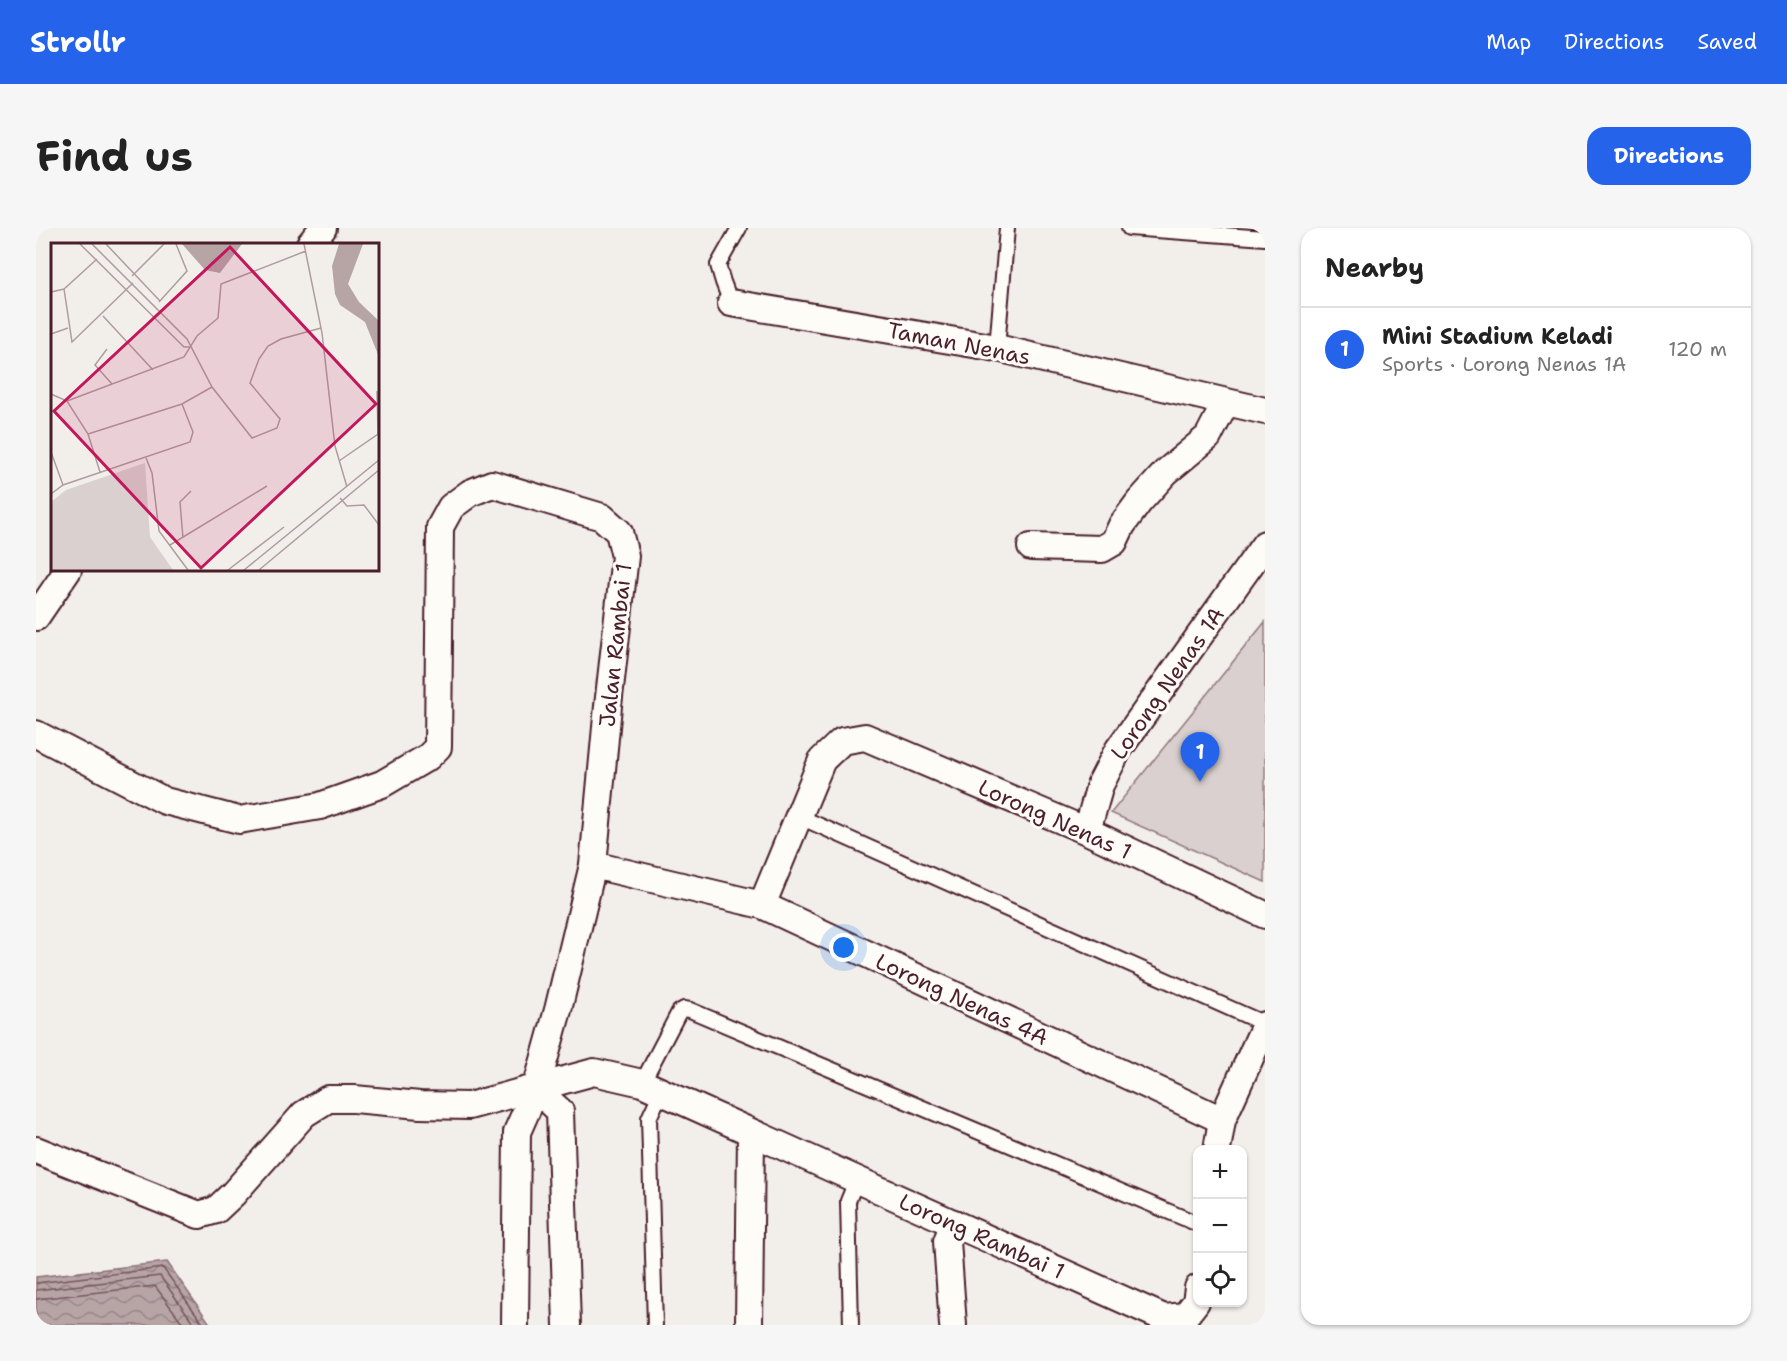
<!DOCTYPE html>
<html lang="en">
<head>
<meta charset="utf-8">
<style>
  :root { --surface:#fff; --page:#f6f6f6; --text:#222; --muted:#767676; --line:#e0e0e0; --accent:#2563eb }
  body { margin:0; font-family:"Shantell Sans",sans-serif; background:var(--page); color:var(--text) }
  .controls { position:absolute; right:18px; bottom:18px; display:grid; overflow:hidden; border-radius:12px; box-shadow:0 2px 4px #0004 }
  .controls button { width:54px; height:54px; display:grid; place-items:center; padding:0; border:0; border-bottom:2px solid var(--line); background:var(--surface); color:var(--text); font:30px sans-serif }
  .you { position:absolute; left:808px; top:720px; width:21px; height:21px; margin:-15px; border:4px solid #fff; border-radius:50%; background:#1a73e8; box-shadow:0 0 0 9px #1a73e833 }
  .badge { display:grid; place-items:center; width:39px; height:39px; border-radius:50%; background:var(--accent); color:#fff; font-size:20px; font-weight:700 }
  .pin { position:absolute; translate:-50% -50px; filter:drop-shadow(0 2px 3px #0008) }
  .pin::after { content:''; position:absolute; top:32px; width:21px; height:18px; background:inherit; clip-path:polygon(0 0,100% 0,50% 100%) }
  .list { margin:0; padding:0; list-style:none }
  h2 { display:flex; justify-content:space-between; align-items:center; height:78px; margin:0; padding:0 24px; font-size:26px }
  h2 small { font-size:20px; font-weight:400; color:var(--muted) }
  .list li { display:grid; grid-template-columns:39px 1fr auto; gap:18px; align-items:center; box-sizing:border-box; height:84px; padding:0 24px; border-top:2px solid var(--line) }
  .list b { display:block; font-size:22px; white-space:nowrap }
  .list p { margin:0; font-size:20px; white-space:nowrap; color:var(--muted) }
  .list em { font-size:20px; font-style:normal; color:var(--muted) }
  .icon { flex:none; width:33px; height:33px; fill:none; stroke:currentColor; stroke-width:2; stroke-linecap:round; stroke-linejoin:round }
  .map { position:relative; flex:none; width:1229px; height:1097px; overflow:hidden; border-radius:18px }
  header { display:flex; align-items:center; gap:36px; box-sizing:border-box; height:84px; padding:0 30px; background:var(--accent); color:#fff }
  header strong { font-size:28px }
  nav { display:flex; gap:33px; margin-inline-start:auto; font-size:21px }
  .intro { display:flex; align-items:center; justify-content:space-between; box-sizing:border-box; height:144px; padding:0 36px }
  h1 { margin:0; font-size:42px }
  .button { padding:15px 27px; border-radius:18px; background:var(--accent); color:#fff; font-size:21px; font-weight:700 }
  main { display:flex; gap:36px; padding:0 36px }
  aside { flex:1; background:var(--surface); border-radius:18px; box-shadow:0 2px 4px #0004 }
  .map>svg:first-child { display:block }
</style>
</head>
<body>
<header>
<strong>Strollr</strong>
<nav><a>Map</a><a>Directions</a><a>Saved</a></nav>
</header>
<div class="intro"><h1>Find us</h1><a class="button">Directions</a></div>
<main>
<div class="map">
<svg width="1229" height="1097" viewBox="0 0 1229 1097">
  <defs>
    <pattern id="water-waves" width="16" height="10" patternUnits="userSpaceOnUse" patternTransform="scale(1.5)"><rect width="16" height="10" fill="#b7a5a6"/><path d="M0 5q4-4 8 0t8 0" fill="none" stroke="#978687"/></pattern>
  </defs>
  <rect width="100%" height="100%" fill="#f2efeb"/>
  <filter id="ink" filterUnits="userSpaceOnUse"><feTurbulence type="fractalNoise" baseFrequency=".0167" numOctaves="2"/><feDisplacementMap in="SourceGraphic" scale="12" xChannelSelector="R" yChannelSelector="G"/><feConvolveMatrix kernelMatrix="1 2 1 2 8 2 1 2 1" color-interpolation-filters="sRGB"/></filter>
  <g filter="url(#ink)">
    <!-- green -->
    <path fill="#d9d0cf" stroke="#92787d" stroke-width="1.5" d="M1229,394v260l-154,-69z"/>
    <!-- water -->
    <path fill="url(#water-waves)" stroke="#8b6f75" stroke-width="1.5" d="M131,1034l44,63h-175v-48z"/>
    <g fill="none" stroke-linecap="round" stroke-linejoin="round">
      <!-- shore -->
      <g stroke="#76555c" stroke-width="1.5">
        <path d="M0,1055l127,-15 41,57"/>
        <path d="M0,1062l124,-14 35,49"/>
        <path d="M0,1071l119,-13 29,39"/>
      </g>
      <!-- lane casing -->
      <g stroke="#4a1f2b" stroke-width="18">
        <g id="lane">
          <path d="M1093,0l136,10"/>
          <path d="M695,75l-8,-21 -5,-17 21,-37"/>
          <path d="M961,120l10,-120"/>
          <path d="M764,589l465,207"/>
          <path d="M606,855l37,-71 5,-3 6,1 508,214"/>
          <path d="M619,1097l-6,-207 12,-26"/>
          <path d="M815,1097l-3,-124 9,-22"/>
        </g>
      </g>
      <!-- street casing -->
      <g stroke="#4a1f2b" stroke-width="30">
        <g id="street">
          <path d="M274,16l13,-16"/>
          <path d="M695,75l266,45 268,63"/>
          <path d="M995,319l71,2 12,-7 8,-17 17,-23 27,-30 42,-35 18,-35"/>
          <path d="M0,389l32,-47"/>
          <path d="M0,506l129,67 74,19 81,-14 62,-22 46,-27 10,-10 2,-220 11,-20 19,-14 22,-9 110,33 17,15 6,24 -17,150 -15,159 -35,145 -22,79 -19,43 -2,193"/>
          <path d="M1051,603l13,-46 18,-35 147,-206"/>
          <path d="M557,637l169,40 460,215"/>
          <path d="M726,677l60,-145 20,-19 23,-4 222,94 178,84"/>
          <path d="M500,861l24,22 7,214"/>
          <path d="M0,922l163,65 17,-5 17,-16 71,-80 24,-15h26l66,6 49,1 125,-34 48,11 522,235 21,-2 11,-14 2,-14"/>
          <path d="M1181,922l5,-30 43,-95"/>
          <path d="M713,1097l2,-192"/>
          <path d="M917,1097l-6,-84 7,-18"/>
        </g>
      </g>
      <!-- lane -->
      <use href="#lane" stroke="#fdfcf7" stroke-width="14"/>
      <!-- street -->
      <use href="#street" stroke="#fdfcf7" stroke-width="26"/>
    </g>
  </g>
  <g text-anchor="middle" stroke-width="6" stroke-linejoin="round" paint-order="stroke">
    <!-- street labels -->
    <g font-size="22" fill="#4a1f2b" stroke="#fdfcf7">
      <text transform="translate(923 115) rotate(11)" y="8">Taman Nenas</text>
      <text transform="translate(579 417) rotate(-84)" y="8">Jalan Rambai 1</text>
      <text transform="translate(1131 455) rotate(-55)" y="8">Lorong Nenas 1A</text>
      <text transform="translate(1019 591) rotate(24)" y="8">Lorong Nenas 1</text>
      <text transform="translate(926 771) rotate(25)" y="8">Lorong Nenas 4A</text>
      <text transform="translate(946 1008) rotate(24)" y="8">Lorong Rambai 1</text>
    </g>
  </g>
  <!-- overview -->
  <g transform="translate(15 15)">
    <rect width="328" height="328" fill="#f2efeb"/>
    <path d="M94,220l5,74 23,33h-122v-68l15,-12z" fill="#d9d0cf"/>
    <path d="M131,1h60l-22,29 -15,-3zM288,1h24l-15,40 11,18 20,19v36l-14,-35 -25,-17 -5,-11 -3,-28z" fill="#b7a5a6"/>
    <path fill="none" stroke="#af9c9e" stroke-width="1.5" d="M29,1l104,103h6M41,1l95,95 25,48 40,51 25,-10 3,-9 -30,-36 9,-24 9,-13 13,-7 40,-11M55,1l54,57M253,1l18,89 13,113 12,41M81,33l32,-32M13,46l8,53 61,-59M0,49l13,-3 33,-30M108,59l28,-31 -11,-27M52,73l50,54M0,91l17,-6M56,106l-12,16 17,19M0,151l16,7 21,33 12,38M16,158l117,-44 13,-21 21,-18 3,-34 85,-33M37,191l94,-30 30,-17M0,209l12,33M95,215l6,15 7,58 29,39M288,218l39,-27 -1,-43M0,251l12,-9 127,-43 3,-10 -11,-28M289,255l7,8 17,-1 15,20M132,295l-3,-36 11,-11M119,302l97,-59M177,327l56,-43M193,327l135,-110M208,327l120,-100"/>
    <path fill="#c2185b" fill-opacity="0.15" stroke="#c2185b" stroke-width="3" d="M179,4l146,157 -175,164 -147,-157z"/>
    <rect width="328" height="328" fill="none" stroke="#4a1f2b" stroke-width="3"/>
  </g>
</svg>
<div class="controls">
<button>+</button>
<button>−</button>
<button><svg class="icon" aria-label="locate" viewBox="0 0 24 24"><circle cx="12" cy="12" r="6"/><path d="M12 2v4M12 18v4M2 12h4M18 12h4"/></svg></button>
</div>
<div class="you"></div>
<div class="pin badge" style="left:1164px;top:554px">1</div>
</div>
<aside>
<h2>Nearby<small></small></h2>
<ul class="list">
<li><span class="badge">1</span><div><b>Mini Stadium Keladi</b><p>Sports · Lorong Nenas 1A</p></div><em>120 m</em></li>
</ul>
</aside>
</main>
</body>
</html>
